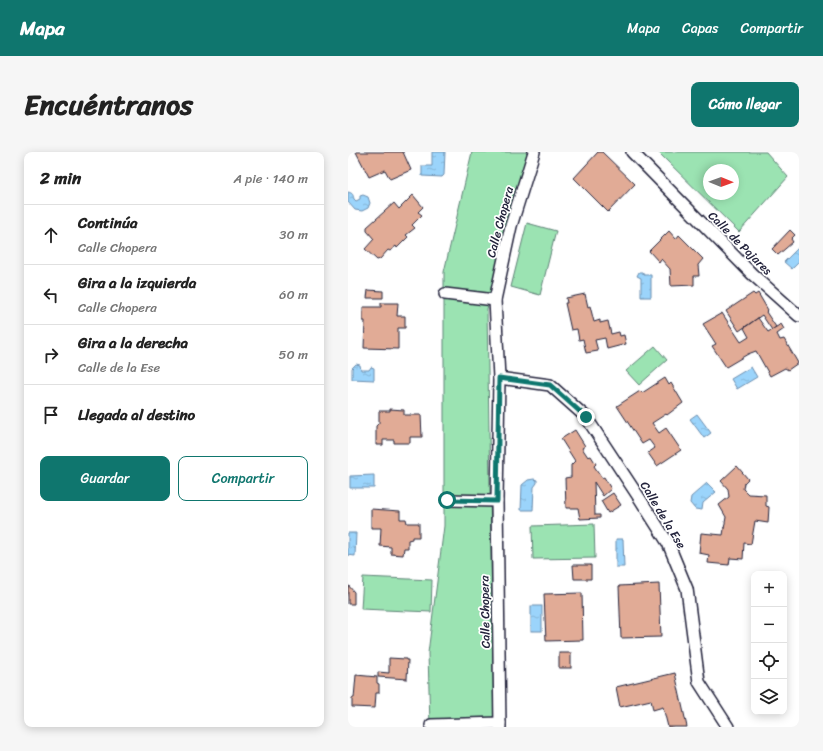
<!DOCTYPE html>
<html lang="es">
<head>
<meta charset="utf-8">
<style>
  :root { --surface:#fff; --page:#f6f6f6; --text:#222; --muted:#767676; --line:#e0e0e0; --accent:#0f766e }
  body { margin:0; font-family:Sriracha,sans-serif; background:var(--page); color:var(--text) }
  .controls { position:absolute; right:12px; bottom:12px; display:grid; overflow:hidden; border-radius:8px; box-shadow:0 2px 10px #0003 }
  .controls button { width:36px; height:36px; display:grid; place-items:center; padding:0; border:0; border-bottom:1px solid var(--line); background:var(--surface); color:var(--text); font:20px sans-serif }
  .compass { position:absolute; left:355px; top:12px; width:36px; height:36px; border-radius:50%; background:var(--surface); box-shadow:0 2px 10px #0003; rotate:91deg }
  .stop { position:absolute; width:12px; height:12px; margin:-9px; border:3px solid #0f766e; border-radius:50%; background:#fff }
  .stop.end { background:#0f766e; border-color:#fff; box-shadow:0 1px 4px #0008 }
  .list { margin:0; padding:0; list-style:none }
  h2 { display:flex; justify-content:space-between; align-items:center; height:52px; margin:0; padding:0 16px; font-size:17px }
  h2 small { font-size:13px; font-weight:400; color:var(--muted) }
  .list li { display:grid; grid-template-columns:26px 1fr auto; gap:12px; align-items:center; box-sizing:border-box; height:60px; padding:0 16px; border-top:1px solid var(--line) }
  .list b { display:block; font-size:15px; white-space:nowrap }
  .list p { margin:0; font-size:13px; white-space:nowrap; color:var(--muted) }
  .list em { font-size:13px; font-style:normal; color:var(--muted) }
  .actions { display:flex; gap:8px; padding:12px 16px }
  .actions a { flex:1; padding:9px 0; border:1px solid var(--accent); border-radius:8px; text-align:center; font-size:14px; color:var(--accent) }
  .actions .main { background:var(--accent); color:#fff }
  .icon { flex:none; width:22px; height:22px; fill:none; stroke:currentColor; stroke-width:2; stroke-linecap:round; stroke-linejoin:round }
  .map { position:relative; flex:none; width:451px; height:575px; overflow:hidden; border-radius:8px }
  header { display:flex; align-items:center; gap:24px; box-sizing:border-box; height:56px; padding:0 20px; background:var(--accent); color:#fff }
  header strong { font-size:19px }
  nav { display:flex; gap:22px; margin-inline-start:auto; font-size:14px }
  .intro { display:flex; align-items:center; justify-content:space-between; box-sizing:border-box; height:96px; padding:0 24px }
  h1 { margin:0; font-size:28px }
  .button { padding:10px 18px; border-radius:8px; background:var(--accent); color:#fff; font-size:14px; font-weight:700 }
  main { display:flex; gap:24px; padding:0 24px }
  aside { flex:1; background:var(--surface); border-radius:8px; box-shadow:0 2px 10px #0003 }
  .map>svg:first-child { display:block }
</style>
</head>
<body>
<header>
<strong>Mapa</strong>
<nav><a>Mapa</a><a>Capas</a><a>Compartir</a></nav>
</header>
<div class="intro"><h1>Encuéntranos</h1><a class="button">Cómo llegar</a></div>
<main>
<aside>
<h2>2 min<small>A pie · 140 m</small></h2>
<ul class="list">
<li><svg class="icon" aria-label="ahead" viewBox="0 0 24 24"><path d="M12 20V5M6 11l6-6 6 6"/></svg><div><b>Continúa</b><p>Calle Chopera</p></div><em>30 m</em></li>
<li><svg class="icon" aria-label="left" viewBox="0 0 24 24"><path d="M17 20v-9H6M10 6l-5 5 5 5"/></svg><div><b>Gira a la izquierda</b><p>Calle Chopera</p></div><em>60 m</em></li>
<li><svg class="icon" aria-label="right" viewBox="0 0 24 24"><path d="M7 20v-9h11M14 6l5 5-5 5"/></svg><div><b>Gira a la derecha</b><p>Calle de la Ese</p></div><em>50 m</em></li>
<li><svg class="icon" aria-label="arrive" viewBox="0 0 24 24"><path d="M6 21V4h12l-3 4 3 4H6"/></svg><div><b>Llegada al destino</b></div></li>
</ul>
<div class="actions"><a class="main">Guardar</a><a>Compartir</a></div>
</aside>
<div class="map">
<svg width="451" height="575" viewBox="0 0 451 575">
  <defs>
    <pattern id="water-ripples" width="26" height="14" patternUnits="userSpaceOnUse"><rect width="26" height="14" fill="#9bd4fb"/><path d="M2 4q2-2 4 0t4 0M15 11q2-2 4 0t4 0" fill="none" stroke="#85b6d8"/></pattern>
  </defs>
  <rect width="100%" height="100%" fill="#fff"/>
  <filter id="ink" filterUnits="userSpaceOnUse"><feTurbulence type="fractalNoise" baseFrequency=".025" numOctaves="2"/><feDisplacementMap in="SourceGraphic" scale="8" xChannelSelector="R" yChannelSelector="G"/><feConvolveMatrix kernelMatrix="1 2 1 2 8 2 1 2 1" color-interpolation-filters="sRGB"/></filter>
  <g filter="url(#ink)">
    <!-- green -->
    <g fill="#9be3b2" stroke="#5e8276" fill-rule="evenodd">
      <path d="M124,0h59l-22,66 -22,91 7,418h-64l-2,-74 16,-127v-254z"/>
      <path d="M310,0h108l22,25 -49,55zM361,18h24v24h-24z"/>
      <path d="M179,71l29,8 -16,64 -29,-8z"/>
      <path d="M307,194l12,14 -28,25 -13,-14z"/>
      <path d="M246,372l1,34 -62,1 -1,-33z"/>
      <path d="M15,425l69,3 -1,32 -70,-3z"/>
    </g>
    <!-- water -->
    <g fill="url(#water-ripples)" stroke="#6b8dae">
      <path d="M84,0h13l-1,23 -2,2 -20,-1v-10h10z"/>
      <path d="M0,40c5,1 5,3 6,7l2,2 4,-2v-3l3,-1 5,2 2,6 -2,5 -6,3 -7,-1 -7,-8z"/>
      <path d="M451,95v15l-7,7 -8,-7z"/>
      <path d="M291,120h3l2,3h7v22h-10v-19l-4,-2z"/>
      <path d="M8,212l4,1 1,5h8l2,-3 3,1v12l-22,-1v-11z"/>
      <path d="M403,215l6,10 -20,12 -6,-10z"/>
      <path d="M349,262l14,19 -7,5 -14,-19z"/>
      <path d="M26,323v13h-24v-12z"/>
      <path d="M186,327l3,1v3l-3,4 -1,23h-12l1,-25 6,-5z"/>
      <path d="M359,331l9,9 -13,11 -1,7 -7,-1 -5,-6 1,-6z"/>
      <path d="M0,381h8l-1,23 -7,-1z"/>
      <path d="M268,387h7l1,28h-8z"/>
      <rect x="183" y="454" width="11" height="25"/>
    </g>
    <!-- building -->
    <g fill="#e1ab96" stroke="#22223b">
      <path d="M8,0h47l8,18 -21,9 -5,-9 -16,7z"/>
      <path d="M250,0h4l33,32 -27,28 -34,-34z"/>
      <path d="M65,43l10,12 -5,5 4,3 -10,10 3,3 -9,7 2,2 -11,11 -1,-2 -6,5 -2,-1 -8,9 -3,1 -12,-11 9,-10 -7,-8v-4l27,-24 5,6z"/>
      <path d="M442,78l5,5 -4,4 2,3 -15,13 -6,-6z"/>
      <path d="M321,79l7,8 3,-4 24,24 -5,6 1,11h-5v9l-23,1 -1,-17 -9,-10 -2,3 -10,-11z"/>
      <path d="M20,138l15,1v7h-16z"/>
      <path d="M405,141l2,2 3,-2 10,17 -2,2 10,15 -4,3 -10,-15 -23,16 -13,-20z"/>
      <path d="M237,142l3,13 2,-1 4,16 6,-2v3l8,-2 3,13 8,-2 1,4 4,-1 2,9 -19,5 -2,-11 -10,2 3,11 -12,2 -3,-14 -4,1 -2,-11 -6,1 -6,-27h2l-1,-5z"/>
      <path d="M33,151h17l-1,13h8v12h-7v21l-34,-1 1,-27h-2v-14h18z"/>
      <path d="M374,161l19,29 8,-5 -5,-9 14,-10 10,14 13,-8 3,5 -7,5 3,6 4,-1 14,24 -10,7 -3,-2 -15,8 -14,-25 -8,3 -22,13 -14,-21 4,-2 -13,-20z"/>
      <path d="M317,226l4,7 2,-2 12,20 -16,12 -1,-1 -14,9 7,10 7,-5 15,22 -24,16 -9,-13 7,-5 -6,-8 -7,4 -25,-38 23,-15 2,2z"/>
      <path d="M42,257l14,1v5h17l1,22h-12v6h-16v-3h-11v5h-7v-19l3,-3v-12h11z"/>
      <path d="M227,278l10,16 -3,2 6,9 3,-1 5,8 -2,2 8,12 2,-1 7,12 -8,7 -9,-14 1,33h5v3l-20,1 -2,-11h-12l-1,-30 6,-1v-12l4,-4 -14,-22z"/>
      <path d="M389,314l11,13 -4,4 -1,6 5,5 18,1v11l3,1 -1,16 -13,-2 -4,23 -7,-1 -1,16 -13,-1 -1,7 -21,-2 1,-8 -10,-2 2,-20 22,2 3,-18 -7,-12 10,-8 -1,-8 -7,-8z"/>
      <path d="M265,341l8,12 -13,8 -7,-12z"/>
      <path d="M23,357l29,2v8h6l1,4h12v14h-7v2l-4,1v8h-4l-1,7 -12,-1v-7l-11,-1 1,-18h-10z"/>
      <path d="M225,413h18v14h-17z"/>
      <path d="M311,432l2,53 -40,1 -2,-52z"/>
      <path d="M0,433l6,7v12h-6z"/>
      <path d="M234,441l1,47 -37,1 -2,-47z"/>
      <rect x="211" y="501" width="12" height="15"/>
      <path d="M41,506l17,1v1h2l-1,19 -29,-2v-5l11,1z"/>
      <path d="M327,521l12,54h-19l-5,-20 -10,3 -2,-10 -31,7 -4,-20z"/>
      <path d="M8,523l21,2v6l2,1v9h-3l-1,15 -23,-1v-9h2z"/>
    </g>
    <g fill="none" stroke-linecap="round" stroke-linejoin="round">
      <!-- minor casing -->
      <g stroke="#22223b" stroke-width="14">
        <g id="minor">
          <path d="M284,0l120,122 47,42"/>
          <path d="M97,142l50,6"/>
          <path d="M151,226l51,7 36,32 54,82 28,44 19,46 12,93 29,45"/>
          <path d="M99,348l50,1"/>
          <path d="M83,573l69,-2"/>
          <path d="M152,575l-3,-226 2,-123 -4,-78 16,-74 23,-74"/>
        </g>
      </g>
      <!-- minor -->
      <use href="#minor" stroke="#fff" stroke-width="11"/>
    </g>
  </g>
  <g fill="none" stroke-linecap="round" stroke-linejoin="round" filter="url(#ink)">
    <!-- route -->
    <path stroke="#0f766e" stroke-width="5" d="M99,348l50,1 2,-123 51,7 36,32"/>
  </g>
  <g text-anchor="middle" stroke-width="3.5" stroke-linejoin="round" paint-order="stroke">
    <!-- street labels -->
    <g font-size="12" fill="#22223b" stroke="#fff">
      <text transform="translate(152 70) rotate(-75)" y="4">Calle Chopera</text>
      <text transform="translate(392 91) rotate(45)" y="4">Calle de Pajares</text>
      <text transform="translate(315 363) rotate(59)" y="4">Calle de la Ese</text>
      <text transform="translate(137 460) rotate(-91)" y="4">Calle Chopera</text>
    </g>
  </g>
</svg>
<div class="controls">
<button>+</button>
<button>−</button>
<button><svg class="icon" aria-label="locate" viewBox="0 0 24 24"><circle cx="12" cy="12" r="6"/><path d="M12 2v4M12 18v4M2 12h4M18 12h4"/></svg></button>
<button><svg class="icon" aria-label="layers" viewBox="0 0 24 24"><path d="M12 4l9 5-9 5-9-5zM3 14l9 5 9-5"/></svg></button>
</div>
<svg class="compass" viewBox="-18 -18 36 36"><path d="M0-13l5 13h-10z" fill="#e53935"/><path d="M0 13l5-13h-10z" fill="#767676"/></svg>
<div class="stop" style="left:99px;top:348px"></div>
<div class="stop end" style="left:238px;top:265px"></div>
</div>
</main>
</body>
</html>
